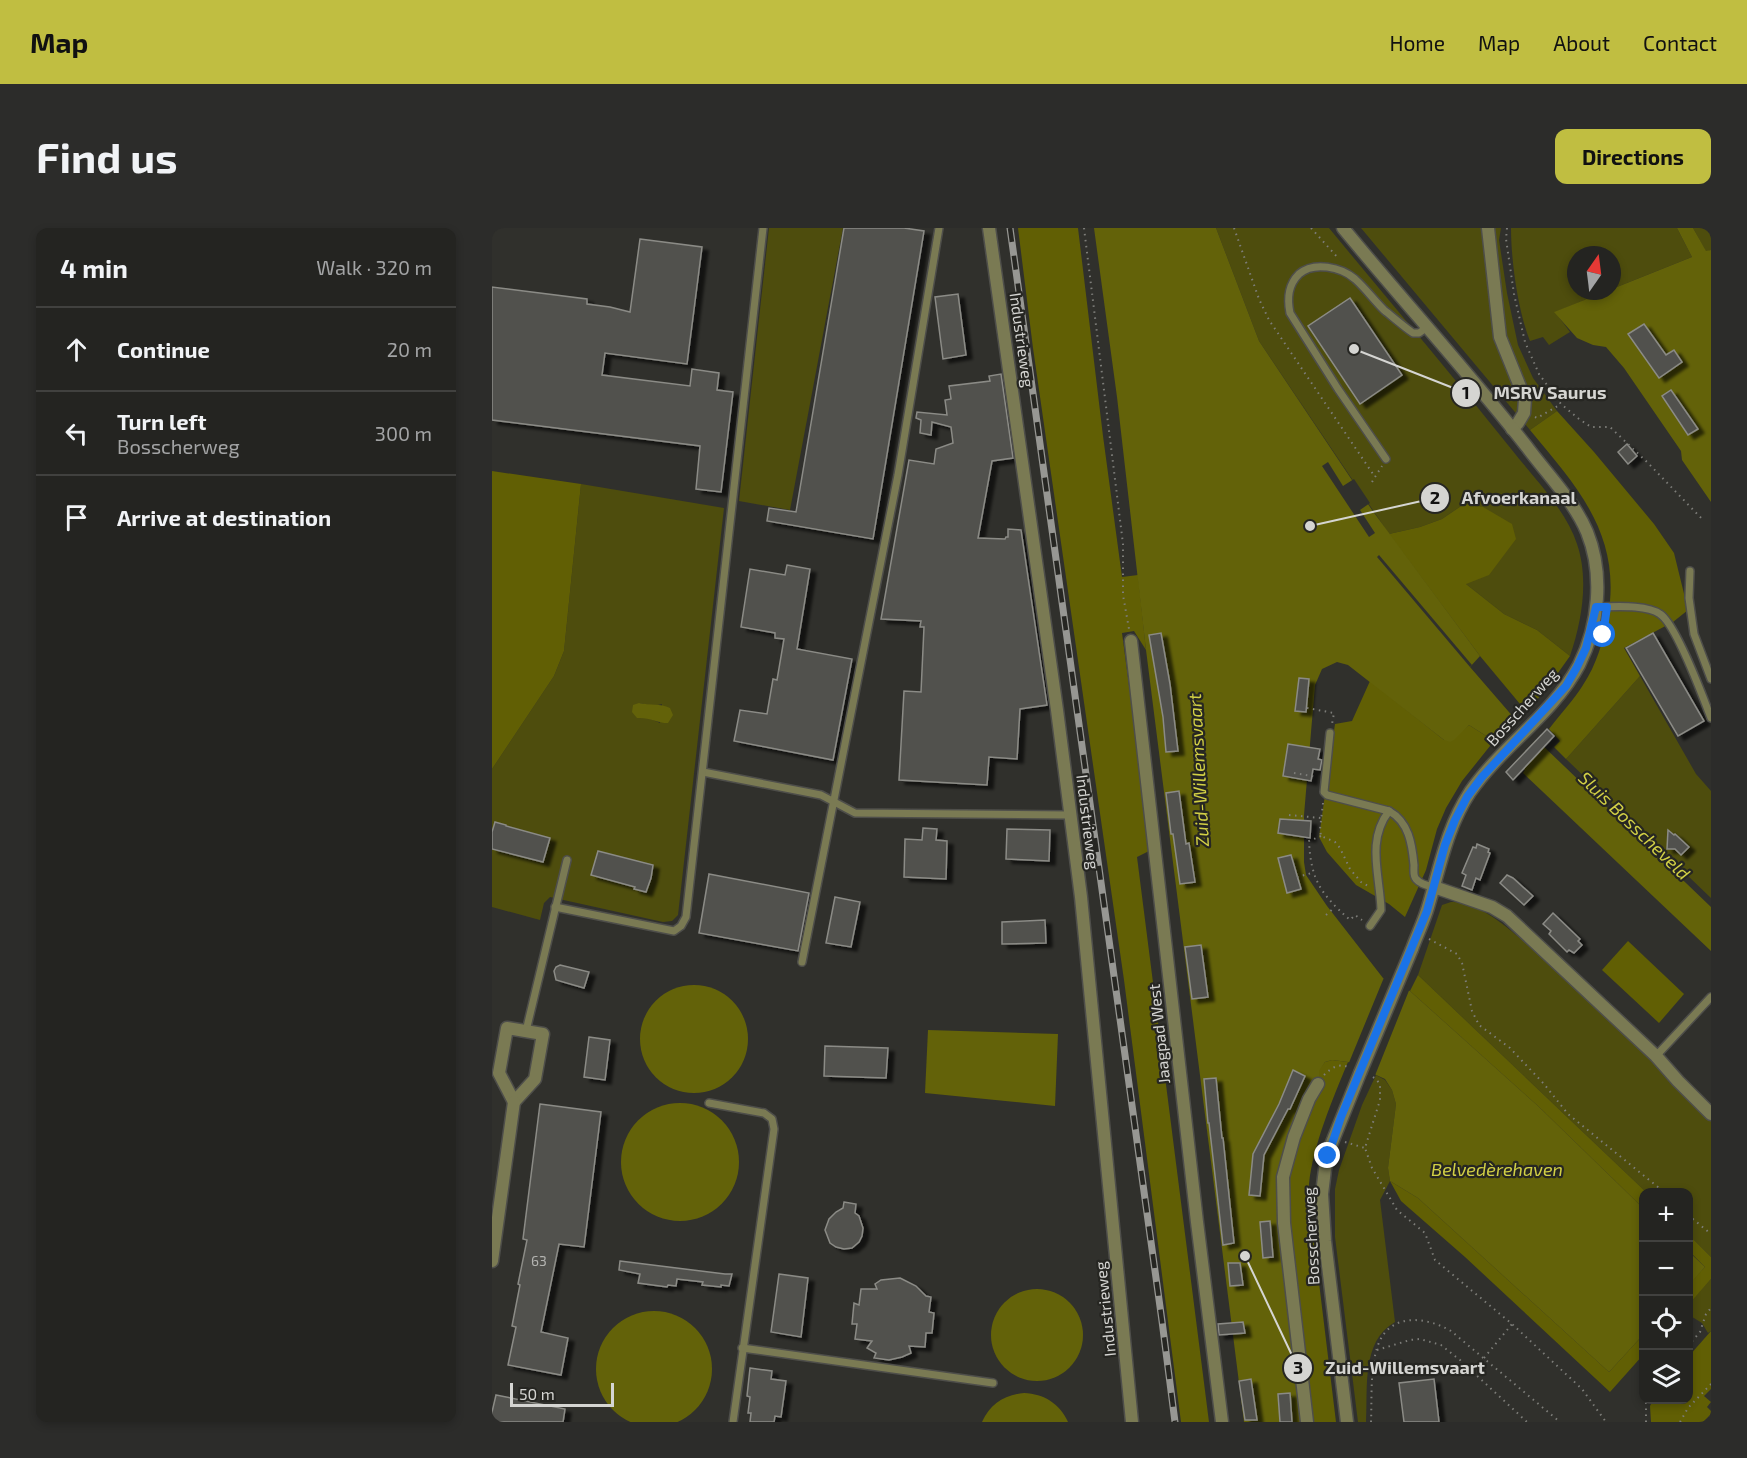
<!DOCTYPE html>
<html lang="en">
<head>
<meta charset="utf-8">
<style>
  :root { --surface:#242421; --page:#2c2c2a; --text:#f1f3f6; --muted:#a3a4a5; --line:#41413f; --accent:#c0be41 }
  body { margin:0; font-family:"Exo 2",sans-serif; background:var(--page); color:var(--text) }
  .controls { position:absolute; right:18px; bottom:18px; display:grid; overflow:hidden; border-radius:12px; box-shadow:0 3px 9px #0003 }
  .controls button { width:54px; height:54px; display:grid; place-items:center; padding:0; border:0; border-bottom:2px solid var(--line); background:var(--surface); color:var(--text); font:30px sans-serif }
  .compass { position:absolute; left:1075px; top:18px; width:54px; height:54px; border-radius:50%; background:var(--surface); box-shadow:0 3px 9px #0003; rotate:14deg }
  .scale { position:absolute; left:18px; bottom:15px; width:104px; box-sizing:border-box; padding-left:6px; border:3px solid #d5d5d2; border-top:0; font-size:16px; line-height:21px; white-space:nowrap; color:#d5d5d2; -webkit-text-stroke:4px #262622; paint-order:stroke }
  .stop { position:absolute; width:18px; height:18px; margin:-14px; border:4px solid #1a73e8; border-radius:50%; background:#fff }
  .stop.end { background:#1a73e8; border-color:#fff; box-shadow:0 2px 6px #0008 }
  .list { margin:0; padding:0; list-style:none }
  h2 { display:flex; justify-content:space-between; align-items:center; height:78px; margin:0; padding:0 24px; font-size:26px }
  h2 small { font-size:20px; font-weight:400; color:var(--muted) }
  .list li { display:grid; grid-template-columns:39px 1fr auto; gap:18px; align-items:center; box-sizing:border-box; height:84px; padding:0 24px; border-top:2px solid var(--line) }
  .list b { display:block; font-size:22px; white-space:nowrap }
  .list p { margin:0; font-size:20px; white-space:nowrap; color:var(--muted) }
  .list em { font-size:20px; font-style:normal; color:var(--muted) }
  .icon { flex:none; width:33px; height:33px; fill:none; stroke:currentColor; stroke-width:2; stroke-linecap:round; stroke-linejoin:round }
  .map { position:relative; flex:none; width:1219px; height:1194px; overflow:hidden; border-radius:12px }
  header { display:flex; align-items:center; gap:36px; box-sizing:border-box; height:84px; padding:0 30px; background:var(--accent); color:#111 }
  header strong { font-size:28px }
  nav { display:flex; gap:33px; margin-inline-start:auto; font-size:21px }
  .intro { display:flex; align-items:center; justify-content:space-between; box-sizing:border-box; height:144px; padding:0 36px }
  h1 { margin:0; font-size:42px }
  .button { padding:15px 27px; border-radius:12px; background:var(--accent); color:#111; font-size:21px; font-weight:700 }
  main { display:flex; gap:36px; padding:0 36px }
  aside { flex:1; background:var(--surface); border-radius:12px; box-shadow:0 3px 9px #0003 }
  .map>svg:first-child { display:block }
</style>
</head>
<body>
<header>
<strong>Map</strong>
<nav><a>Home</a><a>Map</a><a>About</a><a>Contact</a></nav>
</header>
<div class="intro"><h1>Find us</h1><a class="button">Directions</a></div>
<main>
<aside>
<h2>4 min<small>Walk · 320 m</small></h2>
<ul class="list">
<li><svg class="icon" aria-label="ahead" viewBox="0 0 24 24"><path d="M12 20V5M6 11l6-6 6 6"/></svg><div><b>Continue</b></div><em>20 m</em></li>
<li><svg class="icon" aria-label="left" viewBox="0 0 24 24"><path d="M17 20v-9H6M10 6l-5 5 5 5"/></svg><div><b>Turn left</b><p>Bosscherweg</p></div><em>300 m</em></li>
<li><svg class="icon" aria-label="arrive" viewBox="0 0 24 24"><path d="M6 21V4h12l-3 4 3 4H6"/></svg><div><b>Arrive at destination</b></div></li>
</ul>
</aside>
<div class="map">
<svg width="1219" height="1194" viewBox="0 0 1219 1194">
  <defs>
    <filter id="shadow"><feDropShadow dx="6" dy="4" stdDeviation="1.5" flood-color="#0009"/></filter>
  </defs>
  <rect width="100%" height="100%" fill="#30302c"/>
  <!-- green -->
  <g fill="#4e4d0d" fill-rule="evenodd">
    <path d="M277,0h74l-53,282 -51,-9z"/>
    <path d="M724,0h113c61,74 123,147 183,222 22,28 54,60 65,94 12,35 5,77 -7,112l-33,-26 -33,-16 -38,-30 -2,-80 -22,15 -22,8 -31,7 -130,-193z"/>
    <path d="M869,0h140l-2,12 8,53 11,52 15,33 24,33 -27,19z"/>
    <path d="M1019,0h166l15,29 -80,32v-34h-36v36h31l-52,21 15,20 -21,13 -6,-8 -13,4c-12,-30 -19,-80 -19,-113z"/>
    <path d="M1201,0h18v22l-5,2z"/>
    <path d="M89,256l143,24 -46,407 -6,6 -9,1 -113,-25 -6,6 -4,17 -48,-13v-138l62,-93 10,-25zM147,475l15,3 8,-2 -2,19 -14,-6z"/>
    <path d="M1148,448l56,98 15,17v107l-145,-139z"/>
    <path d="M959,674c26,-2 57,26 76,42l184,170v143l-22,-22 -1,-43h-42l-228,-217 24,-70z"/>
    <path d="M884,847l9,5 7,10 4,14 -8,64 2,13 -10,19 15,122c-34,19 -27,67 -29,100h-8l-23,-185v-48l4,-19 23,-65z"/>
    <path d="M1219,1051v52l-3,2 -6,-10 -13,-8 -1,-11z"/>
  </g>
  <!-- forest -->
  <g fill="#615f04">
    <path d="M526,0h60l25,208 19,141 16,-2 8,75 -12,-19 -12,2 29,217 -14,7 72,565h-28l-57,-442 -91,-632z"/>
    <path d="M1065,183l37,41 60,72 20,29 14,57 -15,12 -49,26 16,28 -74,83 -12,-12 6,-6 -11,-12c11,-15 25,-29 34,-44 14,-21 20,-44 25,-68 14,-82 -30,-129 -78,-187z"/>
    <path d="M0,243l89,13 -17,167 -10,25 -62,93z"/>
    <path d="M972,276l19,3 29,17 4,15 -27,36 -23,9 38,30 33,16 33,26 -27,38 -18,16 -45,-54 -91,-122 31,-7 22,-8z"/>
    <path d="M878,453l74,59 18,-9 7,-6 25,16 -32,40 -16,27 -9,21 -11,41 -21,47 -16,-13 -33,-19 -29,-33 -8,-15 16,-113 17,-3z"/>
    <path d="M1136,713l56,53 -25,29 -57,-53z"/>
    <path d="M926,747l228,217h-2l-1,16 -105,-102 -128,-115z"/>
    <path d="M840,832l16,2c-15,36 -35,83 -39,122 -1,11 1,22 2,33l25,205h-25l-30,-248 38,-94 -1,-9 7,-9z"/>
    <path d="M898,953l28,17 191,174 34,-37v20l-33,37 -145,-135 -64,-56z"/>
    <path d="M1197,1007l22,22v22l-22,25 -1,-19 17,-18 -16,-16z"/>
    <path d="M1219,1103v58l-7,7 7,6 -4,5 4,4v3l-8,8h-52l-1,-16 3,-6h35l1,-44z"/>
  </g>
  <!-- water -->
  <g fill="#636209">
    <path d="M602,0h122l43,113 113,169 108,146 -10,11 45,52 196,188v44l-188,-178 2,-3 -31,-29 -25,-16 -15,15 -4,2 -6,-2 -96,-75 -11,-3 -15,7 -7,16 -11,130v47l2,13 21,31 56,72 27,13 128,115 105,102v127l-34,37 -191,-174 -28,-17 -2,-13 8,-64 -4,-14 -7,-11 -37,-17 -16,-2 -7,2 -6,9v9l-38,94 23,248h-60l-98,-772 -29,-253z"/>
    <path d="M1185,0h16l13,23 5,-1v252l-29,-42 -1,-9 -57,-83 -18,-21 -13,-2 -16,-7 -23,-26 53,-21h5v-2l80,-32z"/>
    <path d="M147,475c12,3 21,0 31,5l3,7 -5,8c-11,0 -19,-6 -31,-5l-5,-6 1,-7z"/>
    <circle cx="202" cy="811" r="54"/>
    <path d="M436,802l130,4 -3,72 -130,-13z"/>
    <circle cx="188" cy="934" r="59"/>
    <path d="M1196,1023l17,16 -16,18h-1z"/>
    <circle cx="545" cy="1107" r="46"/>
    <circle cx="162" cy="1141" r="58"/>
    <path d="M532,1165c20,1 35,10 44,29h-86c8,-18 22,-27 42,-29z"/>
  </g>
  <!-- pier -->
  <g fill="#30302c">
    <path d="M836,234l15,24 11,-7 16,24 -10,7 15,23 -6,4 -47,-71z"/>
    <path d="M887,327l93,110 -2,2 -93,-110z"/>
    <path d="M1026,490l20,20 -24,25 -21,-19z"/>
    <path d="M893,747l25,13 -36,90 -26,-13z"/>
  </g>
  <!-- building -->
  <g fill="#51514d" stroke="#8b8b86" stroke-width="1.5" filter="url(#shadow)">
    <path d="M352,0h60l20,3 -51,308 -106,-18 2,-13 27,4z"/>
    <path d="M148,11l62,8 -15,117 -82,-11 -3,22 88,11 2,-17 27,4 -2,17 16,2 -12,100 -25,-3 4,-43 -208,-26v-133l95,12v5l23,3 20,5z"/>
    <path d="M466,66l8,61 -23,4 -8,-62z"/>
    <path d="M858,70l52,77 -42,29 -52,-78z"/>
    <path d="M1152,96l22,31 8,-5 8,12 -23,16 -31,-44z"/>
    <path d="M509,146l12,84 -21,3 -14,77 27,1 1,-2h2v-8l13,1 26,175 -27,4 -3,50 -28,-2 -2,28 -88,-5 5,-89 17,1 3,-65h-4l1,-6 -40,-2 28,-159 25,4 2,-15 17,-6 -2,-16 -19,-5 -1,13 -11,-2 1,-13 -5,-2 1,-6 30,3 -2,-15 6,-1 -2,-13 41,-5 -1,-5z"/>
    <path d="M1179,162l27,39 -10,6 -26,-39z"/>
    <path d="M1135,216l10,12 -9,8 -10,-12z"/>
    <path d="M295,337l23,4 -13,80 55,10 -19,101 -99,-19 6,-31 27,4 6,-35 4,1 7,-41 -9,-1v-5l-34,-6 9,-58 35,6z"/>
    <path d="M669,405l9,51 8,67 -12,1 -3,-35 -14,-82z"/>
    <path d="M1161,405l51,88 -26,15 -52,-88z"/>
    <path d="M807,450l10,1 -3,33 -11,-1z"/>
    <path d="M1055,501l7,7 -41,44 -7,-8z"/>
    <path d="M796,516l32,5 -2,10 4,1 -2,10 -7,-1 -2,12 -28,-5z"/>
    <path d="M687,563l7,53 3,-1 6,39 -15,2 -7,-50h-2l-5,-41z"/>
    <path d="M788,591l31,2 -1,17 -32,-5z"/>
    <path d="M3,594l11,3v1l44,12 -7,24 -51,-13v-17z"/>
    <path d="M431,600l14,1 -1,11 11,1 -1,38 -42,-2 1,-38 17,1z"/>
    <path d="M515,601l43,1 -1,31 -43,-2z"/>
    <path d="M1176,602l6,5 1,-1 14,13 -8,8 -6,-6h-8z"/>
    <path d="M985,616l12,5 -1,3 2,1 -10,27 -4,-2 -4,12 -10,-4 4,-11 -4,-2 11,-26 3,1z"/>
    <path d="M106,623l55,14 -2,13 -5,14 -12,-3 1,-2 -44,-12z"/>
    <path d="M799,627l10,34 -14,4 -9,-35z"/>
    <path d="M217,646l100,19 -11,58 -99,-18z"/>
    <path d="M1015,647l6,3 20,18 -9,9 -24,-22z"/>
    <path d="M343,669l25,5 -9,45 -25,-4z"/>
    <path d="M1061,685l27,26 -2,2 4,4 -8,8 -5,-3 -2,2 -18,-18 2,-3 -8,-7z"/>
    <path d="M553,692l1,23 -44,1v-22z"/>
    <path d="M709,717l7,52 -16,2 -7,-52z"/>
    <path d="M68,737l29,7 -5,16 -28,-8 -2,-9 2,-4z"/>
    <path d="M97,809l21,3 -5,40 -21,-3z"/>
    <path d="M333,818l63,2 -2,30 -62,-2z"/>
    <path d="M801,842l12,6 -15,33h-2l-24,46 -4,41 -11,-1 4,-41 26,-50z"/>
    <path d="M724,850l6,60h1l11,105 -11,2 -14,-122h-1l-4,-44z"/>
    <path d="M48,876l61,8 -17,135 -25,-3 -18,88 27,6 -7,37 -53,-10 8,-38 -4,-1 8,-41 -2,-1 9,-44 -4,-1z"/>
    <path d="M352,974l12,2 -1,9 4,3 4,12 -1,8 -3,6 -7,6 -8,1 -8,-2 -6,-4 -5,-13 4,-11 7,-7 7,-4z"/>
    <path d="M778,993l3,36 -10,1 -3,-36z"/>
    <path d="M128,1033l105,13h7l-3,12 -8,-1v2l-19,-2 1,-3 -26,-3 -1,7 -8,-1 -1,2 -29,-4 2,-9 -21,-4z"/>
    <path d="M736,1035h12l3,22 -13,1z"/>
    <path d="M287,1046l29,4 -7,59 -30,-5z"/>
    <path d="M408,1050l16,8 10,10 5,1 -2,15 5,1 -2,20h-6l-1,14 -16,-1 2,7 -9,4 -13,3 -15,-2 2,-5 -9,-5 5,-7 -17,-2 2,-15h-5l2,-21 5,2 2,-16h16l-2,-5 6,-4z"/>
    <path d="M751,1094l2,11 -26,2 -1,-11z"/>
    <path d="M258,1140l22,3 -1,8 15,2 -5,36 -6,-1 -1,6h-24l1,-9h-3l2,-16 -3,-1z"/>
    <path d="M759,1151l6,41h-12l-6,-39z"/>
    <path d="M942,1151l5,43h-35l-5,-39z"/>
    <path d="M798,1165l2,29h-12l-2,-28z"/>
    <path d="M4,1167l69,14 -2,13h-71v-10z"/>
  </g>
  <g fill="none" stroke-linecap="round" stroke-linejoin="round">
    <!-- service casing -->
    <g stroke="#4e4e4a" stroke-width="10">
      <g id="service">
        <path d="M894,231l-48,-70 -48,-76c-3,-15 -2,-28 9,-39 15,-13 42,-7 56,5 11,10 19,21 29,31 10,8 19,16 29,23h6l7,-5"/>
        <path d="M1198,343l-1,27 5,36 17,45"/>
        <path d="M1104,379c17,0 50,-3 64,7 16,10 43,83 51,104"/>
        <path d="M838,505l-6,59 3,3 62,16c20,11 23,33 25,54 0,5 -1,11 2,14 4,5 12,7 18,8"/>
        <path d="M211,544l118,23 34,18 216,2"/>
        <path d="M63,679l119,24 7,-5 5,-9 77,-689"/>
        <path d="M878,698l11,-16c-1,-35 -15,-69 8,-99"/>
        <path d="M310,734l96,-487 41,-247"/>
        <path d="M34,803l41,-171"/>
        <path d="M1164,828l55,-59"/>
        <path d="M217,875l55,10 8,6 2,10 -41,293"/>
        <path d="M250,1120l251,35"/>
      </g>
    </g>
    <!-- minor casing -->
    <g stroke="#4e4e4a" stroke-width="15">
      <g id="minor">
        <path d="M497,0l68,482 24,187 51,525"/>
        <path d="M996,0l12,109 25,62 -1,14 -6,10 -6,6"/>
        <path d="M639,413l66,581 25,200"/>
        <path d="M942,659l58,20 15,9 149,140 22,25 33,33"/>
        <path d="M15,800l36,6 -8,45 -21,23 -15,-29z"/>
        <path d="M0,1033l22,-159"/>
        <path d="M815,1194l-23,-199 -1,-46 11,-40 15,-38 9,-15"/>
      </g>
    </g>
    <!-- tertiary casing -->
    <g stroke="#4e4e4a" stroke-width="15">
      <g id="tertiary">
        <path d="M851,0c61,74 125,144 184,219 20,27 47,54 60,85 17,42 12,93 -8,133 -26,49 -77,81 -109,127 -23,35 -30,75 -42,115 -4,14 -11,28 -16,42"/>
        <path d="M855,1194l-22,-181 -3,-47 3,-25 6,-24 29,-72"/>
      </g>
    </g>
    <!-- path -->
    <g stroke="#7d7d79" stroke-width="2" stroke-dasharray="1.5 4.5" stroke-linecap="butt">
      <path d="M592,0l39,316v51l6,34"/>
      <path d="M742,0l25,71 10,21 106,157 7,-11"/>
      <path d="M819,0l28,31"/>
      <path d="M1015,0l-1,11 8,55 11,48 14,32 22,30 18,15 12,8h19l38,36 56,58"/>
      <path d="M1043,189l2,1 24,-14"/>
      <path d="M880,254l3,-5"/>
      <path d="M815,480l27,5 -2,11"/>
      <path d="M802,545l23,4"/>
      <path d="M831,575l-3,26 1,7 14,6 5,6 10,21 11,13 7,4"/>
      <path d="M797,587l32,3"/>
      <path d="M829,608l-12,5c2,40 12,53 41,79l5,-5 7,5"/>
      <path d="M805,649l15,-4"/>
      <path d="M834,687l9,-8"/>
      <path d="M937,711l28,15 5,9 10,48 7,14 31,23 34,36 24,30 96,78"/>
      <path d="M832,847c7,-7 15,-12 24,-8"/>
      <path d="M881,849l4,3 3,5v15l-15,48 7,20 25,42 28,23 10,27 77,64 70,65 24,33"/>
      <path d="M853,914l20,6"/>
      <path d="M1196,987l23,19"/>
      <path d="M1196,1118l12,-14 6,-18 5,-6"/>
      <path d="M885,1122l33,-10 10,-1 21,6 19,15 67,62"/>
      <path d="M992,1130l28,-34"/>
      <path d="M879,1194c1,-24 -1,-51 6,-74 11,-36 48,-32 74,-17l109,91"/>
      <path d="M1154,1194v-22"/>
      <path d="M1188,1194l8,-14 23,-24"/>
      <path d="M1214,1194l5,-6"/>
    </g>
    <!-- service -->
    <use href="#service" stroke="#7a7a53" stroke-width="7"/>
    <!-- minor -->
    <use href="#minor" stroke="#7a7a53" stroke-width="12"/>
    <!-- tertiary -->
    <use href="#tertiary" stroke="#7a7a53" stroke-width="12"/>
    <!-- rail casing -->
    <g stroke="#979793" stroke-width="7">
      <path id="rail" d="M518,0l152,1093 13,101"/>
    </g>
    <!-- rail -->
    <use href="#rail" stroke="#262622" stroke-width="4.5" stroke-dasharray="14" stroke-linecap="butt"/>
    <!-- tertiary-bridge casing -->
    <g stroke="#4e4e4a" stroke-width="15" stroke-linecap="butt">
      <path id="tertiary-bridge" d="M868,845l52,-124"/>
    </g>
    <!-- tertiary-bridge -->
    <use href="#tertiary-bridge" stroke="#7a7a53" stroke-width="12"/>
  </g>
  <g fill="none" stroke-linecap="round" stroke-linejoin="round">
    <!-- route -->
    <path stroke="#1a73e8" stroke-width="8" d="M836,928l13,-39 86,-206 18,-66 10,-25 12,-23 15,-20 84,-91 11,-19 9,-19 10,-41h11l-4,28"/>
  </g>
  <g text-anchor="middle" stroke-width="4.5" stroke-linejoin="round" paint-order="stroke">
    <!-- number labels -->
    <g font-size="14" fill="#b4b4b1">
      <text x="47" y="1038">63</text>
    </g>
    <!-- street labels -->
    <g font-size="16" fill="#d5d5d2" stroke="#262622">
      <text transform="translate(530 112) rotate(82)" y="6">Industrieweg</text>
      <text transform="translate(1030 479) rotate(-48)" y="6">Bosscherweg</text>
      <text transform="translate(596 594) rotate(83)" y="6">Industrieweg</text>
      <text transform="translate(667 806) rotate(-96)" y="6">Jaagpad West</text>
      <text transform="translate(819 1008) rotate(-93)" y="6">Bosscherweg</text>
      <text transform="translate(613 1081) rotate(-96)" y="6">Industrieweg</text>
    </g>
    <!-- water labels -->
    <g font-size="18" font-style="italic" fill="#d2d045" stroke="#262622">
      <text transform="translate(707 542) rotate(-93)" y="6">Zuid-Willemsvaart</text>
      <text transform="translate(1142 598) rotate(44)" y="6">Sluis Bosscheveld</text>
      <text x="1005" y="948">Belvedèrehaven</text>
    </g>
  </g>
  <!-- callouts -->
  <path fill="none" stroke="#d5d5d2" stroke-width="2" d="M862 121L974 165M818 298L943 270M753 1028L806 1140"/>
  <g fill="#d5d5d2" stroke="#262622" stroke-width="2">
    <circle cx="862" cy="121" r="6"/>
    <circle cx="818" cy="298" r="6"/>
    <circle cx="753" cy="1028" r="6"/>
    <circle cx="974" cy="165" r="15"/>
    <circle cx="943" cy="270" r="15"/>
    <circle cx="806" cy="1140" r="15"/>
  </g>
  <g font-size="18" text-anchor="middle" font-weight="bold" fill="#111">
    <text x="974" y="171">1</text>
    <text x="943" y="276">2</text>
    <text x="806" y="1146">3</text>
  </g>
  <g font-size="18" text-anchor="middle" font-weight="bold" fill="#d5d5d2" stroke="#262622" stroke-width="4.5" stroke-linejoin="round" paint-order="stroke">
    <text x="1058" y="171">MSRV Saurus</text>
    <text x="1027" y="276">Afvoerkanaal</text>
    <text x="913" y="1146">Zuid-Willemsvaart</text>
  </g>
</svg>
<div class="controls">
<button>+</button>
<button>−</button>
<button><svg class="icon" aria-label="locate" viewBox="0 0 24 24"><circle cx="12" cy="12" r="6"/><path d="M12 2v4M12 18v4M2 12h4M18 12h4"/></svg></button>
<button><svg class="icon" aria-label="layers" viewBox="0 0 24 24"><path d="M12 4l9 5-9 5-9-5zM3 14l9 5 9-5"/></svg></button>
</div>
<svg class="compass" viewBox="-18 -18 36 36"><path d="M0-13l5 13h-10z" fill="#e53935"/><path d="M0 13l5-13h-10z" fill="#a3a4a5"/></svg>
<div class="scale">50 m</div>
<div class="stop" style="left:1111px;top:407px"></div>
<div class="stop end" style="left:836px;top:928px"></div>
</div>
</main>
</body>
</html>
